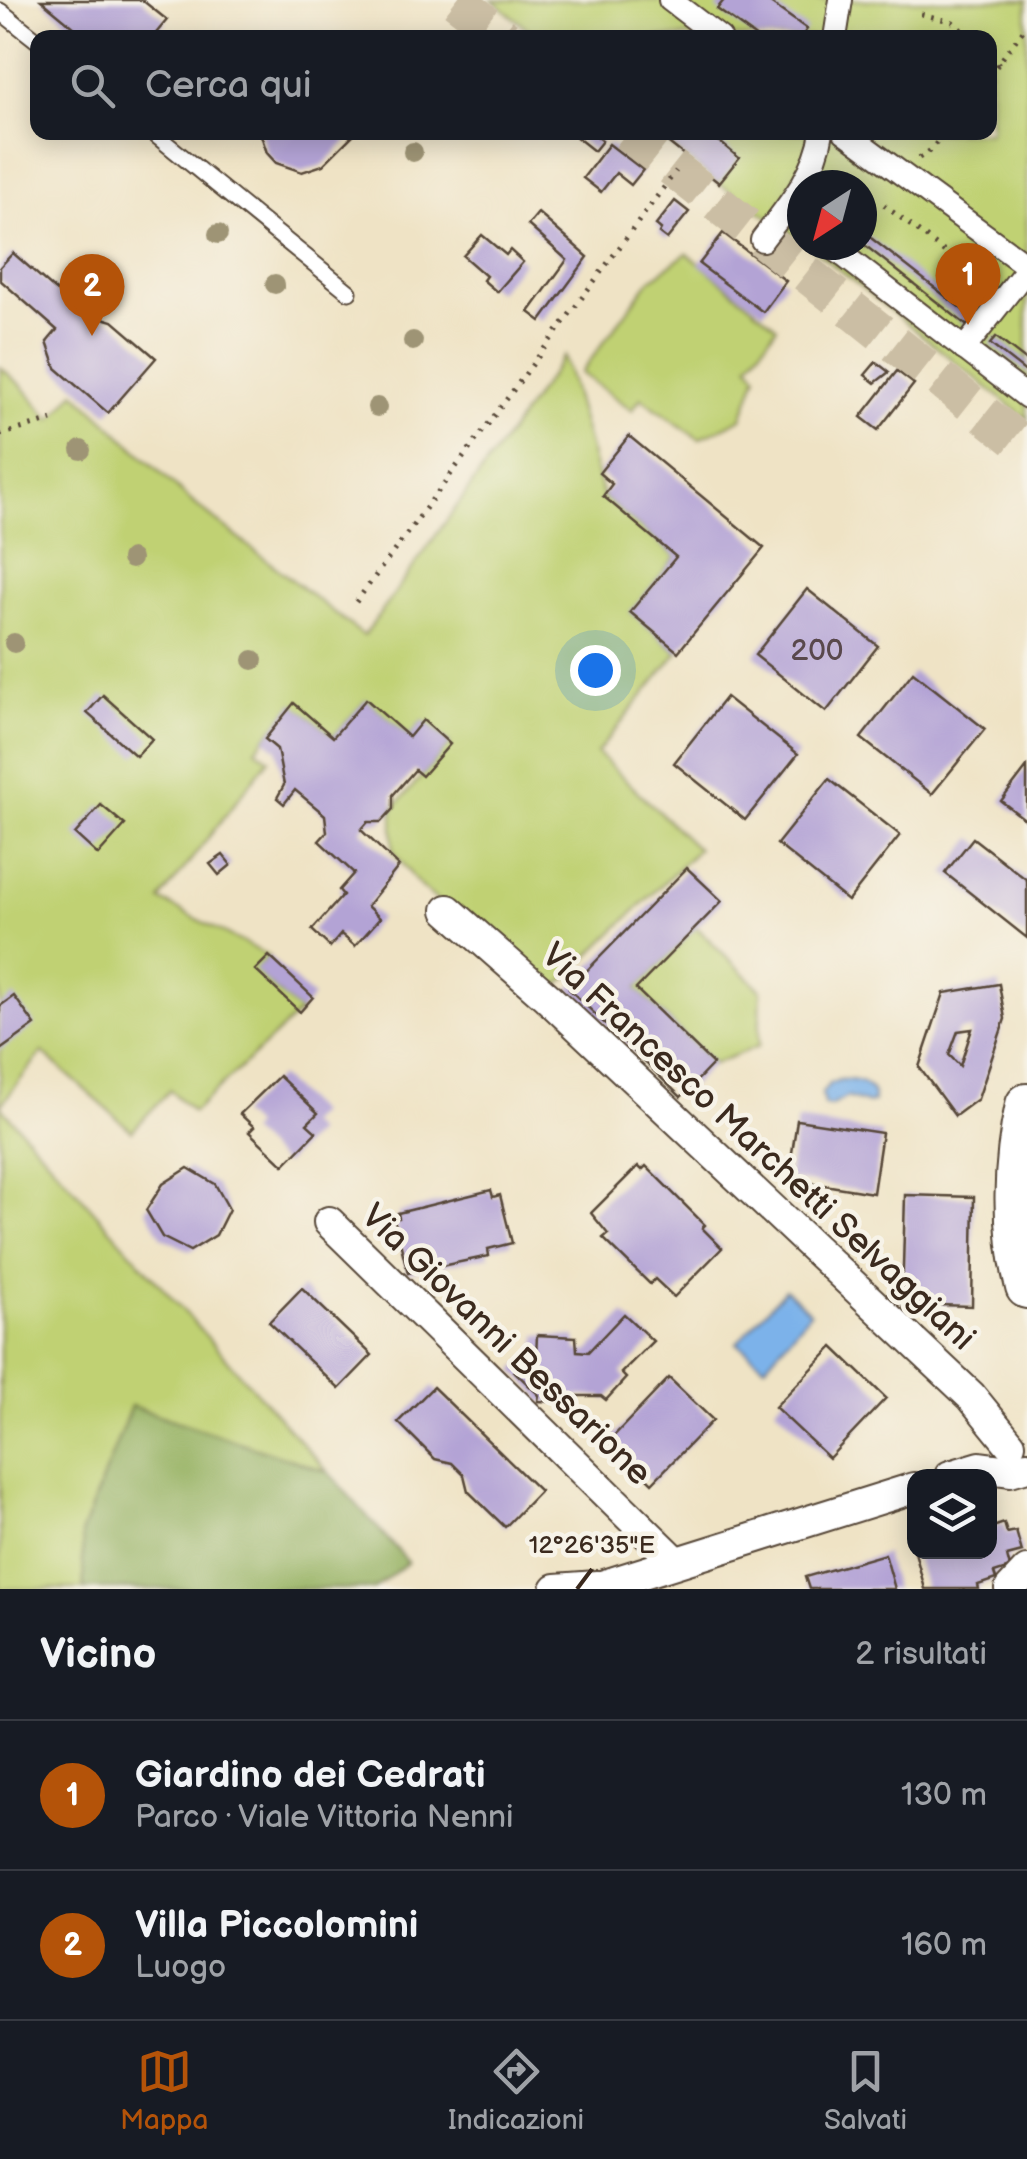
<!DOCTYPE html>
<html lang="it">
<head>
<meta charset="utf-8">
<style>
  :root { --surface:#171b24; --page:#20242c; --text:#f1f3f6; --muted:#9ea1a6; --line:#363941; --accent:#b45309 }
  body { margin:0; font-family:"Balsamiq Sans",sans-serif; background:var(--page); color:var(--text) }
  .controls { position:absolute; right:30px; bottom:30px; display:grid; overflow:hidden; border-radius:20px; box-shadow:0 5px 25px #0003 }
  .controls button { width:90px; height:90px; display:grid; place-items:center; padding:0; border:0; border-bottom:2px solid var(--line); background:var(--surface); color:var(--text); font:50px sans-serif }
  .compass { position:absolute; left:787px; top:170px; width:90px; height:90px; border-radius:50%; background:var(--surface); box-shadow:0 5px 25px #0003; rotate:216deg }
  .you { position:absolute; left:595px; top:670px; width:35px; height:35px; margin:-25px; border:8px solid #fff; border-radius:50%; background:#1a73e8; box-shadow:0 0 0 15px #1a73e833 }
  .badge { display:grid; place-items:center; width:65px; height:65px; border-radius:50%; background:var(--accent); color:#fff; font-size:32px; font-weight:700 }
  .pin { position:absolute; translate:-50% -82px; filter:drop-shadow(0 2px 5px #0008) }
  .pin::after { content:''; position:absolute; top:52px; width:35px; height:30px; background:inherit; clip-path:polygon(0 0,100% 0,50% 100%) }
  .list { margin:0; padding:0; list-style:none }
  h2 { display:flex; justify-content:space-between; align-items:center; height:130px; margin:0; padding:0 40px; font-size:42px }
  h2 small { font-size:32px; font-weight:400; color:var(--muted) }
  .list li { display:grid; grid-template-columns:65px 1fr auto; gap:30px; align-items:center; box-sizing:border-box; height:150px; padding:0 40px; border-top:2px solid var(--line) }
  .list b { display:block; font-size:38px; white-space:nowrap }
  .list p { margin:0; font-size:32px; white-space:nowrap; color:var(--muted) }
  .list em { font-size:32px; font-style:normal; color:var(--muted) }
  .icon { flex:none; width:55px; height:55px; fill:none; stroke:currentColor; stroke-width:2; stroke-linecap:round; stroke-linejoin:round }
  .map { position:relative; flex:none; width:1027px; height:1589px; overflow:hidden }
  .search { position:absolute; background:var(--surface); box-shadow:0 5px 25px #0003; left:30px; right:30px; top:30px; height:110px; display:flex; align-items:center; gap:25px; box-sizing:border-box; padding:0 35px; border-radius:20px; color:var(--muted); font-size:38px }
  .sheet { height:430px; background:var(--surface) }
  nav { display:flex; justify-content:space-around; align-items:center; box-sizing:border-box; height:140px; border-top:2px solid var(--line); background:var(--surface); font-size:28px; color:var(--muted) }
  nav a { display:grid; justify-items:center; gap:5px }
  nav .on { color:var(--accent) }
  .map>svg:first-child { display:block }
</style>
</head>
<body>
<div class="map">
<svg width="1027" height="1589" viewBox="0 0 1027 1589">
  <rect width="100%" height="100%" fill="#f7f3e8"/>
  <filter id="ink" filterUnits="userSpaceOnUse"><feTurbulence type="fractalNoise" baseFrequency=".01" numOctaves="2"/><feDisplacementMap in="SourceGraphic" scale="20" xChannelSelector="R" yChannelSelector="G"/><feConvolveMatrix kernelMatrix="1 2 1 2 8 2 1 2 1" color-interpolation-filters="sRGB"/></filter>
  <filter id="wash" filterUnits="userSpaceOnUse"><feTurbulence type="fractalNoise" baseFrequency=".0048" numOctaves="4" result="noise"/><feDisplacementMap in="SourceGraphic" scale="40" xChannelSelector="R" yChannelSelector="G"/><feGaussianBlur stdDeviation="2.25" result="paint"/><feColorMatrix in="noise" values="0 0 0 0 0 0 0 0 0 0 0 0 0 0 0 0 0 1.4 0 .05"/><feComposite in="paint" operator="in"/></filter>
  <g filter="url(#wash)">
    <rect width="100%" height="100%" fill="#efe3c5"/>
    <!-- green -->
    <g fill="#c0d173" stroke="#7e7e48" stroke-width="2.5">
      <path d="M492,0h535v419l-219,-174h54v-60h-60v55l-84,-57 -63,-50 335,-1v-94l-452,-1z"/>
      <path d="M687,253l90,74 -28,37 8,11 -15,43 -43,21 -58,-41 -9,12 -51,-37 69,-93z"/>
      <path d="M564,356l39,140 73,61 -45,55 47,40 -81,101 101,96 -151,148 -130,-114 -24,-33v-41l57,-65 -27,-23 -14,16 -43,-37 -33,37 -39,-33 -38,45 13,10 -109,141 109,56 -13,14 44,42 -107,100 -23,-22 -38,41 -90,-79 -42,54 328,366 -197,-66 -49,126 2,57h-84v-1222l22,19 29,34 24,-28 116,109 173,135z"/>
      <path d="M696,927l65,63 -2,56 -46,18 -77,-75z"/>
    </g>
    <!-- forest -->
    <path fill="#98b365" stroke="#6a6e42" stroke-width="2.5" d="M131,1406l197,66 80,90 -34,27h-290l-2,-57z"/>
    <!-- water -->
    <g fill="#7cb2ea" stroke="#5c6e84" stroke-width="2.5">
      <path d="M839,1080c16,-1 35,2 35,22l-5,2 -22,-7 -16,9 -7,-1 -2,-12 7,-9z"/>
      <path d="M785,1289l25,23 -45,54 -28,-23z"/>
    </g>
    <g id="blocks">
      <!-- building -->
      <g fill="#b3a3d5" fill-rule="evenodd">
        <path d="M41,0h101l25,20 -15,18h-65z"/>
        <path d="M724,0h42l41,29 -6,9h-44l-40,-29z"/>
        <path d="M260,132h96l-33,33 -21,7 -26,-9 -9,-10z"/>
        <path d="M570,132h21l11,9 -8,10z"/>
        <path d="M655,132h53l31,26 -20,25z"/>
        <path d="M609,144l34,26 -12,15 -15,-12 -15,19 -18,-14z"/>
        <path d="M675,201l14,11 -22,27 -8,-6 2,-4 -5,-4z"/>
        <path d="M538,213l50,44 -47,64 -12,-9 38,-52 -39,-35z"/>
        <path d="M862,231l114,89 -6,8 -108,-85z"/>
        <path d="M723,233l63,48 -23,31 -64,-48z"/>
        <path d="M482,235l24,20 4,-5 13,12 -26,30 -14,-12 3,-4 -23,-20z"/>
        <path d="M13,253l66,58 34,10 43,37 -48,55 -52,-45 -9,-26 10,-12 -57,-50v-13z"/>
        <path d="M996,337l31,24v12l-37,-29z"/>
        <path d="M876,362l13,10 -14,11 -10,-8z"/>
        <path d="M897,371l17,13 -36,46 -17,-13z"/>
        <path d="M629,436l135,112 -86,104 -48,-40 46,-55 -73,-61 9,-12 -13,-11z"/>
        <path d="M807,589l71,57 -52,66 -71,-57z"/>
        <path d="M913,672l72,57 -53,65 -71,-56z"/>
        <path d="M103,695l49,44 -16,17 -49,-43z"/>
        <path d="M726,697l72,57 -53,66 -71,-57z"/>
        <path d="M366,699l43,38 14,-17 27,24 -28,32 -7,-6 -22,25v14l-12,13h-13l-7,8 38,36 -32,40 13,12 -25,28 -14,-12 -11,13 -18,-17 31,-35 -4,-5 15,-17 -35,-32 8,-9 -2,-17 -30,-25 -11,14 -7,-6 7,-13 -7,-36 -12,-10 29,-36 39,34z"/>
        <path d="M1027,767v54l-26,-20z"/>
        <path d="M829,779l71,56 -52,66 -71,-57z"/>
        <path d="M101,805l24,20 -27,30 -23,-21z"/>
        <path d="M973,838l54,42v58l-82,-65z"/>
        <path d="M223,855l8,10 -12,10 -9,-11z"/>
        <path d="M687,868l35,33 -86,88 77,75 -32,33 -112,-108z"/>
        <path d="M269,956l44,41 -13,15 -45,-42z"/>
        <path d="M999,984l6,35 -27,80 -23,17 -36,-49 25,-74zM972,1029l-12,37 -11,-11 9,-24z"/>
        <path d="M14,996l21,29 -35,25v-44z"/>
        <path d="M279,1076l39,37 -11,11 9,8 -32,33 -35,-33 5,-5 -14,-13z"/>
        <path d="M797,1120l85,13 -9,60 -85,-14z"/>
        <path d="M638,1166l4,4 4,-4 59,59 -3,3 20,20 -48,49 -19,-18 -5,5 -47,-46 5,-4 -17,-21z"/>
        <path d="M188,1168l27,16 14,25 -13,26 -26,16 -28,-14 -16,-27 17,-26z"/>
        <path d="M491,1190l2,7 7,-2 12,48 -24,6 1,7 -81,17 -14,-54 5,-1 -1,-5z"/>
        <path d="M905,1195l69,2 -2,109 -70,-2z"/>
        <path d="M302,1288l70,67 -33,34 -70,-67z"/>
        <path d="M624,1314l29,27 -32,32 5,5 -20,22 -5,-4h-41l-1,6 -21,-1 1,-6 -25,-24 14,-15 8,1 1,-22 39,2 1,14 11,1z"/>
        <path d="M833,1347l53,51 -57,60 -54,-51z"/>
        <path d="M669,1378l44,42 -61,63 -43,-42z"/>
        <path d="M433,1387l107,104 -35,36 -37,-36 -4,-16 -12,-12 -17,-4 -37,-37z"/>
        <path d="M1004,1523l3,10 9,-2 6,21 -15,4 3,12 -16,5 2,6 -18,6 1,4h-54l-10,-37h75v-24z"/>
        <path d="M885,1554l10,35h-86l-4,-12z"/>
      </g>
    </g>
  </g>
  <g filter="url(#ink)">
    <use href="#blocks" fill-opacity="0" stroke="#564637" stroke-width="2.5"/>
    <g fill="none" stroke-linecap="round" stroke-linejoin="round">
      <!-- tertiary-tunnel -->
      <g stroke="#cbbea4" stroke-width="38" stroke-dasharray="38 19" stroke-linecap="butt">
        <path d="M456,0l49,38"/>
        <path d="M627,132l400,316"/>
      </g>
      <!-- service casing -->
      <g stroke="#564637" stroke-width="19">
        <g id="service">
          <path d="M0,11l38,30"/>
          <path d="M152,132l197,160"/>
        </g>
      </g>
      <!-- pedestrian casing -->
      <g stroke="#564637" stroke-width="26">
        <g id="pedestrian">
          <path d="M670,0l50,38"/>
          <path d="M835,38l6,-38"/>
          <path d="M845,132l182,134"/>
          <path d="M762,240c25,-33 54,-66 60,-108"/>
          <path d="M830,245l197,152"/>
          <path d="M964,349l63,-80"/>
        </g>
      </g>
      <!-- minor casing -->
      <g stroke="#564637" stroke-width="34">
        <g id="minor">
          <path d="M448,910l99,87 424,399 39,48"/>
          <path d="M329,1222l347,340"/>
          <path d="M950,1476l30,-9 30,4 17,-5"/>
          <path d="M556,1589l41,-3"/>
          <path d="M592,1589l322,-101"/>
          <path d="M1010,1589l17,-18"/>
        </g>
      </g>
      <!-- secondary casing -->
      <g stroke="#564637" stroke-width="46">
        <path id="secondary" d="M1027,1105c-13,58 -15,124 0,182"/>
      </g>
      <!-- path -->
      <g stroke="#564637" stroke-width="5" stroke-dasharray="2.5 8" stroke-linecap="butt">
        <path d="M921,14l32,8 17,16"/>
        <path d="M990,55l9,9"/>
        <path d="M990,75l37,-50"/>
        <path d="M919,158l12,-8 14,-18"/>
        <path d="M884,205l101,78"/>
        <path d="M0,435l52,-15"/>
        <path d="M356,602l320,-431"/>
      </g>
      <!-- service -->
      <use href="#service" stroke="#fff" stroke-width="15"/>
      <!-- pedestrian -->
      <use href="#pedestrian" stroke="#fff" stroke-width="22"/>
      <!-- minor -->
      <use href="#minor" stroke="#fff" stroke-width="30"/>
      <!-- secondary -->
      <use href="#secondary" stroke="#fff" stroke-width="42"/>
    </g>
    <!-- trees -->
    <g fill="#9e9475">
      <circle cx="413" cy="152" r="10"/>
      <circle cx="218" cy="234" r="10"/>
      <circle cx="275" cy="284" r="10"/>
      <circle cx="413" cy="341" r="10"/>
      <circle cx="377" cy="407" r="10"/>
      <circle cx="81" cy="450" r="10"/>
      <circle cx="131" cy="559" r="10"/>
      <circle cx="14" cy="643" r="10"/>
      <circle cx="253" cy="660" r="10"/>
    </g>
  </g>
  <!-- ticks -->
  <path fill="none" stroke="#3b2a1e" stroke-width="4" d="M577,1589l15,-20"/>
  <g text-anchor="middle" stroke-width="9" stroke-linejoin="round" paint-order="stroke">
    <!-- number labels -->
    <g font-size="30" fill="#59484c">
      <text x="817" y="660">200</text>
    </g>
    <!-- street labels -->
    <g font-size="35" fill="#3b2a1e" stroke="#f7f3e8">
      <text transform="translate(759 1146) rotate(43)" y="12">Via Francesco Marchetti Selvaggiani</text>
      <text transform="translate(507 1344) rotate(44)" y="12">Via Giovanni Bessarione</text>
    </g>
  </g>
  <g font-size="25" text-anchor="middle" fill="#3b2a1e" stroke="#f7f3e8" stroke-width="9" stroke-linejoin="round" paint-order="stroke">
    <text x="592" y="1553">12°26'35"E</text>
  </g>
</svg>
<div class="controls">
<button><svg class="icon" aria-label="layers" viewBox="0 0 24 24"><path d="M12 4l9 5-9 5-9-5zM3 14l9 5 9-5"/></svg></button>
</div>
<svg class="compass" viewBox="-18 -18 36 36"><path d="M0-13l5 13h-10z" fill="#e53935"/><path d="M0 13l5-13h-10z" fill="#9ea1a6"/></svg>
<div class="you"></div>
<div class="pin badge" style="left:968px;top:325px">1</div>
<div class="pin badge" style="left:92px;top:336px">2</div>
<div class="search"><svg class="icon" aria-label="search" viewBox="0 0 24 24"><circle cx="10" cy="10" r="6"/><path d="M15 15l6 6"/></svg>Cerca qui</div>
</div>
<section class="sheet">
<h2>Vicino<small>2 risultati</small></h2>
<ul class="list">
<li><span class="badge">1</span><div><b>Giardino dei Cedrati</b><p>Parco · Viale Vittoria Nenni</p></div><em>130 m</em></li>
<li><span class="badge">2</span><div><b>Villa Piccolomini</b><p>Luogo</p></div><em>160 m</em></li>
</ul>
</section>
<nav>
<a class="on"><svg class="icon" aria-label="map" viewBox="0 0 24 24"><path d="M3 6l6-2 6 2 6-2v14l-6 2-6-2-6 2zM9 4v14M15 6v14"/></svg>Mappa</a>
<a><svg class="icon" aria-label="directions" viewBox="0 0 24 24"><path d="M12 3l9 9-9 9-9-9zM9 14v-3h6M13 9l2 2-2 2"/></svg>Indicazioni</a>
<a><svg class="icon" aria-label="saved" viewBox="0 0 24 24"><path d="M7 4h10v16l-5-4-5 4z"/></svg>Salvati</a>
</nav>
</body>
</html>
